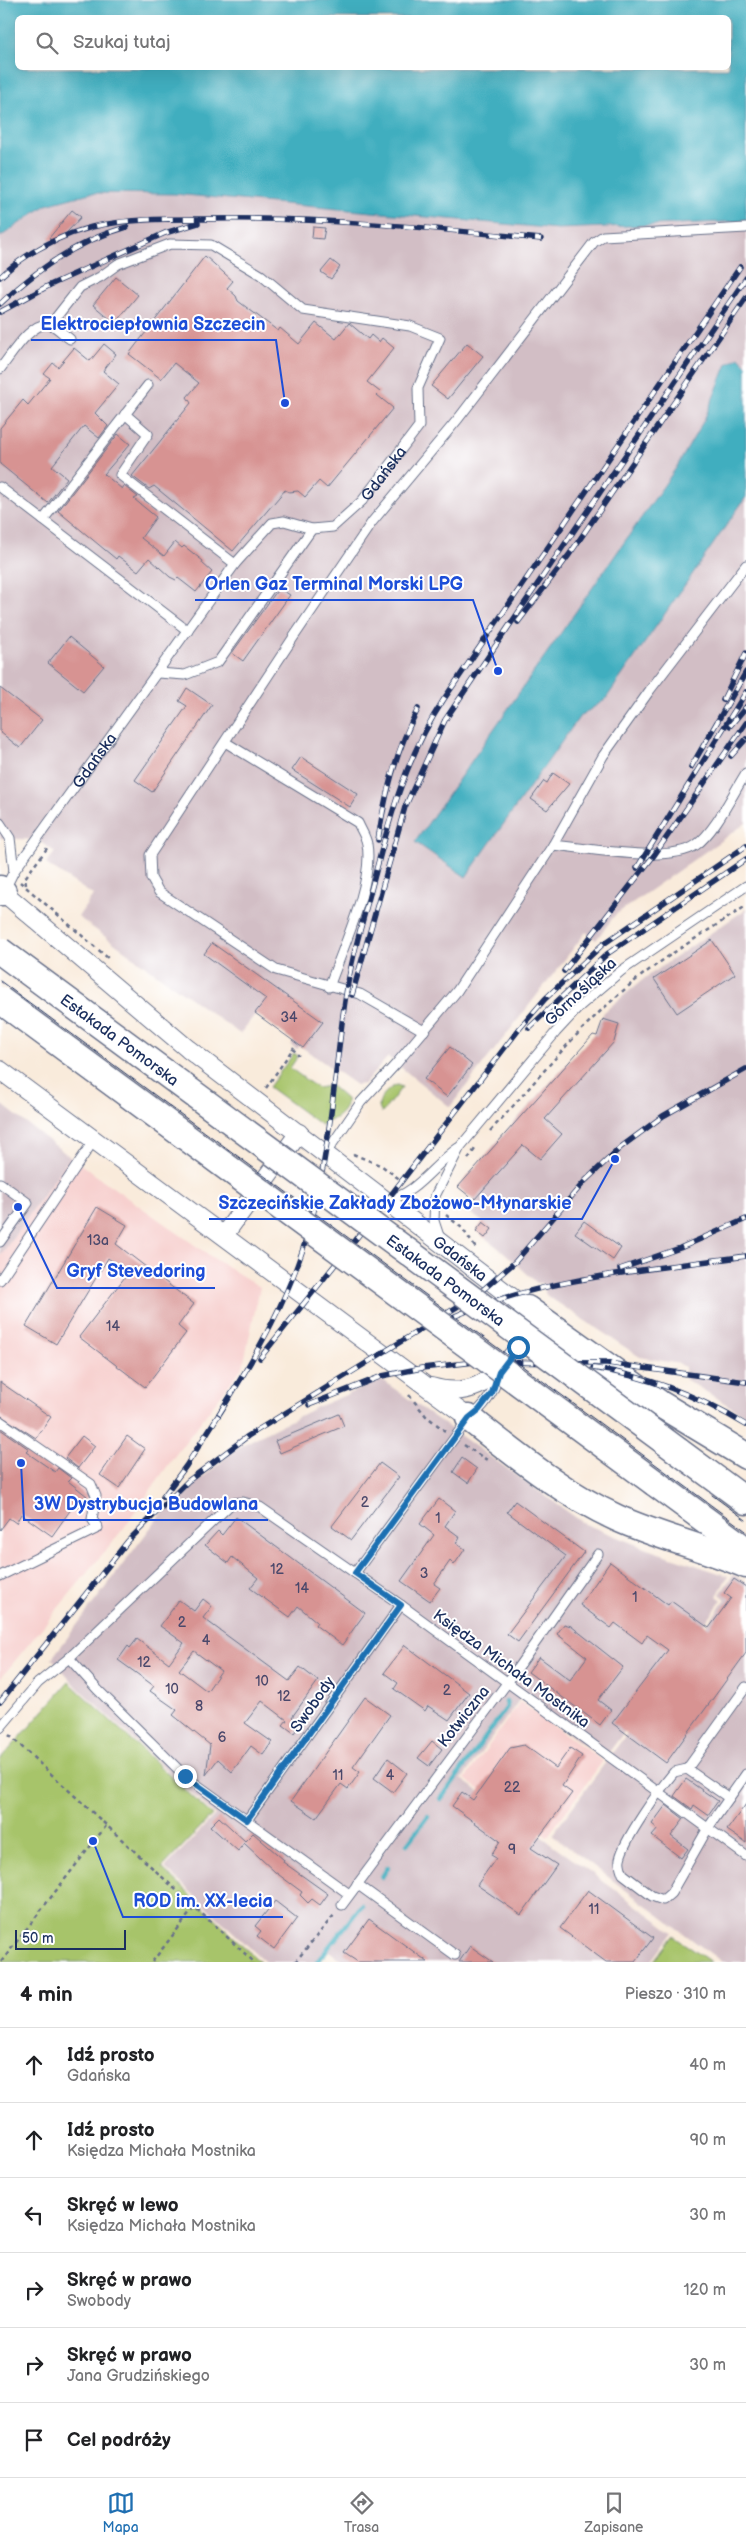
<!DOCTYPE html>
<html lang="pl">
<head>
<meta charset="utf-8">
<style>
  :root { --surface:#fff; --page:#f2f2f2; --text:#202124; --muted:#757577; --line:#e0e0e0; --accent:#1f6fb2 }
  body { margin:0; font-family:"Balsamiq Sans",sans-serif; background:var(--page); color:var(--text) }
  .scale { position:absolute; left:15px; bottom:12px; width:111px; box-sizing:border-box; padding-left:5px; border:2px solid #1b2f5e; border-top:0; font-size:14px; line-height:18px; white-space:nowrap; color:#1b2f5e; -webkit-text-stroke:4px #fff; paint-order:stroke }
  .stop { position:absolute; width:15px; height:15px; margin:-11px; border:4px solid #1f6fb2; border-radius:50%; background:#fff }
  .stop.end { background:#1f6fb2; border-color:#fff; box-shadow:0 1px 5px #0008 }
  .list { margin:0; padding:0; list-style:none }
  h2 { display:flex; justify-content:space-between; align-items:center; height:65px; margin:0; padding:0 20px; font-size:21px }
  h2 small { font-size:16px; font-weight:400; color:var(--muted) }
  .list li { display:grid; grid-template-columns:32px 1fr auto; gap:15px; align-items:center; box-sizing:border-box; height:75px; padding:0 20px; border-top:1px solid var(--line) }
  .list b { display:block; font-size:19px; white-space:nowrap }
  .list p { margin:0; font-size:16px; white-space:nowrap; color:var(--muted) }
  .list em { font-size:16px; font-style:normal; color:var(--muted) }
  .icon { flex:none; width:28px; height:28px; fill:none; stroke:currentColor; stroke-width:2; stroke-linecap:round; stroke-linejoin:round }
  .map { position:relative; flex:none; width:746px; height:1962px; overflow:hidden }
  .search { position:absolute; background:var(--surface); box-shadow:0 5px 20px #0002; left:15px; right:15px; top:15px; height:55px; display:flex; align-items:center; gap:12px; box-sizing:border-box; padding:0 18px; border-radius:8px; color:var(--muted); font-size:19px }
  .sheet { height:515px; background:var(--surface) }
  nav { display:flex; justify-content:space-around; align-items:center; box-sizing:border-box; height:70px; border-top:1px solid var(--line); background:var(--surface); font-size:14px; color:var(--muted) }
  nav a { display:grid; justify-items:center; gap:2px }
  nav .on { color:var(--accent) }
  .map>svg:first-child { display:block }
</style>
</head>
<body>
<div class="map">
<svg width="746" height="1962" viewBox="0 0 746 1962">
  <rect width="100%" height="100%" fill="#fff"/>
  <filter id="ink" filterUnits="userSpaceOnUse"><feTurbulence type="fractalNoise" baseFrequency=".02" numOctaves="2"/><feDisplacementMap in="SourceGraphic" scale="10" xChannelSelector="R" yChannelSelector="G"/><feConvolveMatrix kernelMatrix="1 2 1 2 8 2 1 2 1" color-interpolation-filters="sRGB"/></filter>
  <filter id="wash" filterUnits="userSpaceOnUse"><feTurbulence type="fractalNoise" baseFrequency=".0096" numOctaves="4" result="noise"/><feDisplacementMap in="SourceGraphic" scale="20" xChannelSelector="R" yChannelSelector="G"/><feGaussianBlur stdDeviation="1.12" result="paint"/><feColorMatrix in="noise" values="0 0 0 0 0 0 0 0 0 0 0 0 0 0 0 0 0 1.4 0 .05"/><feComposite in="paint" operator="in"/></filter>
  <g filter="url(#wash)">
    <rect width="100%" height="100%" fill="#f9ebdb"/>
    <!-- built -->
    <g fill="#f7d0cf">
      <path d="M70,1157l143,101 47,29 -17,79 -67,88 -53,75 -123,150v-423z"/>
      <path d="M520,1702l83,59 -56,76 -82,-58z"/>
    </g>
    <!-- industrial -->
    <g fill="#d2bec5">
      <path d="M90,193l84,1 384,35 188,-8v602l-131,92 -19,25 -10,-8 -136,175 -62,-50 -24,27 -8,1 -56,-39 -3,3 -6,-4 3,-4 -38,-28 -16,21 -162,-117 15,-22 -47,-31 9,-12 -18,-12 -37,-2v-626l46,-7z"/>
      <path d="M746,909v507l-61,-37v-12l-5,-3 -40,-7 -94,-62 -4,-12h-5l-32,-30 -29,-22 7,-9 -17,-12 7,-10 -15,-13 49,-57 86,-95 11,-23 41,-34z"/>
      <path d="M0,1103l70,54 -70,99z"/>
      <path d="M382,1380l203,144 62,25 81,27 -11,20 5,4 -118,159 -84,-60 -58,80 211,153 -22,30h-306l-17,-12 -11,12h-52l-100,-94 50,-53 -137,-127 -26,-30 112,-148 76,-64 77,-39z"/>
      <path d="M733,1575l13,7v380h-24l-170,-127 174,-236 -6,-5z"/>
    </g>
    <!-- green -->
    <g fill="#a7c46b" stroke="#617a64">
      <path d="M294,1053l4,3 -8,12 27,20 14,-2 15,13c2,15 -14,21 -25,26l-52,-38z"/>
      <path d="M397,1085l5,2 -20,26c-9,-9 5,-25 15,-28z"/>
      <path d="M69,1682l143,133 -50,53 98,94h-260v-202z"/>
      <path d="M673,1936l38,26h-57z"/>
    </g>
    <!-- water -->
    <g fill="#41aebf" stroke="#2e6e8e" fill-rule="evenodd">
      <path d="M0,0h746v221l-188,8 -384,-35 -84,-1 -44,12 -46,32zM18,18h710v50h-710z"/>
      <path d="M739,357l7,8v132l-141,203 -25,16 -114,161 -51,-35 261,-374 28,-48 23,-56z"/>
    </g>
    <g fill="none" stroke-linecap="round" stroke-linejoin="round">
      <!-- stream -->
      <g stroke="#41aebf" stroke-width="4.5">
        <path d="M441,1799l66,-92 -1,-5"/>
        <path d="M407,1844l21,-28"/>
        <path d="M382,1877l6,-10"/>
        <path d="M317,1962l45,-57"/>
      </g>
    </g>
    <g id="blocks">
      <!-- building -->
      <g fill="#d79392" fill-rule="evenodd">
        <path d="M72,210l9,7 -25,27 -7,-6z"/>
        <path d="M313,227l12,1 -2,11 -11,-1z"/>
        <path d="M205,256l28,25 -6,7 9,8 2,5 40,30 2,-3 19,16 17,-21 20,16 13,-16 19,16 3,-4 8,7 3,-4 12,10 -27,34 13,10 -3,3 16,13 -66,80 -8,-7 -14,16 -7,-6 -9,1 -4,-2 -52,61 -79,-65 -5,3 -17,-13 59,-73 -4,-6 12,-14 -25,-20 -13,16 -32,-25z"/>
        <path d="M331,260l9,7 -9,12 -10,-7z"/>
        <path d="M116,277l22,18 -23,28 -22,-18z"/>
        <path d="M467,343l16,13 -35,43 -17,-13z"/>
        <path d="M104,344l12,10 -13,17 16,13 -24,29 13,13 -9,12 -15,-12 -32,40 15,12 -19,25 -48,-39v-36l23,-28 5,5 22,-27 -6,-4 9,-11 5,4 16,-19 16,13z"/>
        <path d="M118,434l12,10 -26,30 18,15 2,-3 14,11 -4,2 22,18 -15,21 23,18 11,-14 7,6 2,-2 19,15 -1,2 10,9 -16,20 -18,-14 -2,2 -6,-3 -21,-19 -11,13 -20,-15 -2,3 -58,-48z"/>
        <path d="M279,588l11,7 -47,66 -11,-8z"/>
        <path d="M69,637l35,29 -21,25 -35,-28z"/>
        <path d="M0,688l42,32 -22,28 -20,-16z"/>
        <path d="M187,688l25,17 -60,87 -17,-12 52,-74 -8,-5z"/>
        <path d="M301,757l57,37 -8,13 -58,-37z"/>
        <path d="M553,773l16,11 -22,26 -16,-11 13,-18 3,2z"/>
        <path d="M712,940l23,34 -58,39 -23,-34z"/>
        <path d="M212,943l111,79 -20,26 -48,-35 11,-14 -62,-45z"/>
        <path d="M603,1019l16,5 -5,18 -69,77 17,15 -22,25 -17,-14 -49,55 -16,-13 135,-152 4,1z"/>
        <path d="M450,1047l22,18 -25,32 -23,-18z"/>
        <path d="M97,1207l30,18 -11,19 78,60 -16,22 8,7 -41,54 -66,-50 49,-64 -20,-15 -52,86 -30,-18z"/>
        <path d="M584,1221l37,27 -8,12 -38,-27z"/>
        <path d="M483,1222l9,7 -7,9 -9,-7z"/>
        <path d="M0,1382l51,35 -15,21 -36,-23z"/>
        <path d="M339,1414l5,12 -64,27 -5,-12z"/>
        <path d="M0,1429l29,20 -3,3 29,20 3,-4 13,10 -3,3 19,15 -8,12 -5,-3 -22,31 -31,-22 -5,9 -7,-5 -9,12z"/>
        <path d="M82,1436l13,10 -17,22 -13,-10z"/>
        <path d="M127,1436l18,13 -26,39 -19,-13z"/>
        <path d="M462,1458l15,11 -9,14 -15,-11z"/>
        <path d="M380,1463l19,14 -48,63 -19,-14z"/>
        <path d="M439,1499l16,12 -10,15 15,11 -4,6 9,6 -11,16 -4,-4 -16,23 6,4 -10,13 -29,-20 33,-46 -14,-11z"/>
        <path d="M515,1501l69,51 -66,90 -11,-8 59,-78 -59,-44z"/>
        <path d="M236,1517l129,96 -23,32 -27,-20 2,-3 -19,-16 -8,11 -40,-29 8,-10 -26,-21 -4,6 -23,-18 13,-14 4,4z"/>
        <path d="M610,1562l58,43 3,-4 38,27 22,-30 -7,-5 10,-14 12,8v66l-80,110 -54,-40 56,-73 -21,-15 -5,8 -27,-20 -4,5 -31,-23z"/>
        <path d="M203,1599l9,7 -9,12 86,63 11,-14 18,14 -26,36 9,6 -7,10 -11,-8 4,-5 -25,-19 -17,22 27,19 -9,13 -12,-9 -19,26 -14,-13 -12,16 4,-30 -37,-30 4,-5 -27,-19 4,-5 -36,-26 10,-14 2,2 7,-9 32,24 15,-20 -24,-17 19,-26 15,11zM194,1651l27,20 -14,20 -28,-21z"/>
        <path d="M564,1624l7,2 52,41 -25,33 13,10 -11,15 -72,-53 11,-15 31,23 17,-23 -30,-23z"/>
        <path d="M405,1645l64,48 -20,27 -21,-14 -3,5 -31,-22 4,-6 -14,-10z"/>
        <path d="M365,1697l25,18 -37,52 7,5 -12,17 -7,-5 -25,34 -25,-17z"/>
        <path d="M432,1741l10,8 -13,17 -11,-8z"/>
        <path d="M524,1745l32,23 14,-20 12,8 -20,30 10,7 -41,55 26,17 -36,50 -44,-30 19,-27 -5,-3 9,-14 -48,-35 10,-14 11,8 37,-52z"/>
        <path d="M388,1758l19,15 -14,19 -19,-14z"/>
        <path d="M686,1779l32,22 -10,14 -14,-10 -2,4 -18,-13z"/>
        <path d="M746,1804v39l-19,-13z"/>
        <path d="M666,1805l18,14 -13,17 17,13 -7,9 -29,-22 6,-7 -6,-5z"/>
        <path d="M219,1817l26,24 8,-8 31,27 -1,2 45,32 -8,11 -8,-6 -4,4 -8,-8 2,-3 -27,-20 -31,-29 -6,8 -28,-25z"/>
        <path d="M588,1890l65,48 -18,24h-29l-46,-34z"/>
        <path d="M275,1901l22,17 -23,31 -17,-13 4,-5 -6,-5z"/>
        <path d="M369,1919l59,43h-70l-14,-9z"/>
        <path d="M470,1946l23,16h-34z"/>
      </g>
    </g>
  </g>
  <g filter="url(#ink)">
    <use href="#blocks" fill-opacity="0" stroke="#69718a" stroke-width="1"/>
    <g fill="none" stroke-linecap="round" stroke-linejoin="round">
      <!-- lane casing -->
      <g stroke="#69718a" stroke-width="11">
        <g id="lane">
          <path d="M0,369c10,-12 33,-51 51,-44 6,2 13,10 19,14"/>
          <path d="M125,414l23,20 -28,41 115,89"/>
          <path d="M0,487l188,144"/>
          <path d="M43,520l105,-135"/>
          <path d="M158,673l27,2 33,-13 94,-133"/>
          <path d="M225,742l133,81c3,7 8,14 9,21 7,39 -25,105 -38,143"/>
          <path d="M0,823l10,15 4,33"/>
          <path d="M553,845c33,3 116,19 143,0 19,-13 37,-52 50,-72"/>
          <path id="s1" d="M4,891l10,-20 221,-307 37,-41 12,-2 28,8 21,-2 29,-26 57,-75 -1,-38 22,-50 -30,-12 -107,-16 -42,-35 -50,-30 -41,-1 -52,20 -18,13 -20,10 -30,38"/>
          <path d="M424,1031l-64,-37 -84,-24 -117,-78 -8,-14 -1,-23 143,-217 79,-116 86,-103 136,-177 9,-6 143,-8"/>
          <path d="M326,1153l35,-51 35,-38 61,-73 96,-146 50,-89 47,-66 96,-125"/>
          <path d="M0,1183l28,20 -28,39"/>
          <path d="M387,1200c30,-6 46,-35 71,-52"/>
          <path d="M440,1239l-6,-18 1,-25 25,-49 96,-115 25,-27 40,-34 125,-85"/>
          <path d="M0,1280l94,-140"/>
          <path d="M0,1421l91,63 5,12 -4,23 6,9 -98,48"/>
          <path d="M355,1573l114,-155c16,-11 25,-26 30,-44"/>
          <path d="M69,1658l28,31 88,87 164,118"/>
          <path d="M746,1687l-59,82 -13,3c-14,17 -50,67 -54,87 -1,5 1,10 3,15l29,22 11,4 8,-7 37,-65 38,-54"/>
          <path d="M0,1728l38,-45 31,-25 163,-155 11,-1 17,5 141,98 345,251"/>
          <path d="M687,1769l42,29"/>
          <path d="M247,1820l154,-215"/>
          <path d="M357,1884l98,71"/>
          <path d="M342,1905l165,-222 91,-129"/>
        </g>
      </g>
      <!-- street casing -->
      <g stroke="#69718a" stroke-width="20">
        <g id="street">
          <path id="s2" d="M0,896l3,-4 185,157 339,260"/>
          <path d="M0,1070l469,348"/>
          <path d="M224,1235l75,-102"/>
          <path d="M431,1387c37,11 60,-4 82,-32 6,-9 13,-17 17,-27"/>
        </g>
      </g>
      <!-- primary casing -->
      <g stroke="#69718a" stroke-width="29">
        <g id="primary">
          <path d="M0,889l3,3"/>
          <path d="M527,1309l133,95 86,52"/>
          <path d="M469,1418c47,37 93,75 148,100 42,19 87,29 129,47"/>
          <path d="M678,1451l68,50"/>
          <path d="M655,1483l91,67"/>
        </g>
      </g>
      <!-- path -->
      <g stroke="#69718a" stroke-width="2.5" stroke-dasharray="4 4" stroke-linecap="butt">
        <path d="M20,882l89,77"/>
        <path d="M26,885l-1,-7 23,-31"/>
        <path d="M292,1049l6,4v3"/>
        <path d="M266,1088l28,-41"/>
        <path d="M490,1131c42,-44 79,-93 125,-133 39,-36 87,-63 131,-92"/>
        <path d="M353,1154l29,12 20,15"/>
        <path d="M468,1159l7,-10"/>
        <path d="M446,1215l16,13 15,22"/>
        <path d="M409,1395l17,21 19,15"/>
        <path d="M464,1445l26,17"/>
        <path d="M9,1735l245,227"/>
        <path d="M1,1962l105,-136"/>
        <path d="M152,1962l42,-54"/>
        <path d="M295,1962l40,-48"/>
      </g>
      <!-- lane -->
      <use href="#lane" stroke="#fff" stroke-width="9"/>
      <!-- street -->
      <use href="#street" stroke="#fff" stroke-width="18"/>
      <!-- primary -->
      <use href="#primary" stroke="#fff" stroke-width="26"/>
      <!-- tram -->
      <g stroke="#1b2f5e" stroke-width="1">
        <path d="M0,981l746,550"/>
        <path d="M712,1495l34,25"/>
      </g>
      <!-- rail casing -->
      <g stroke="#1b2f5e" stroke-width="5.5">
        <g id="rail">
          <path d="M0,277c26,-24 58,-41 92,-50 38,-9 78,-8 117,-8 111,-2 222,9 332,20"/>
          <path d="M0,304c35,-33 79,-64 127,-77"/>
          <path d="M0,312l50,-27 115,-52 33,-10"/>
          <path d="M518,622l51,-67 177,-257"/>
          <path d="M723,700l23,-47"/>
          <path d="M730,726l16,-19"/>
          <path d="M731,756l15,-17"/>
          <path d="M691,767l55,-95"/>
          <path d="M378,840c7,-47 18,-90 40,-131"/>
          <path d="M637,868l109,-176"/>
          <path d="M564,971l91,-117 91,-131"/>
          <path d="M352,995l53,-188 40,-87 301,-442"/>
          <path d="M529,1028l78,-74 139,-95"/>
          <path d="M620,1269l60,-21 66,-29"/>
          <path d="M455,1316c87,-38 198,-47 291,-60"/>
          <path d="M260,1358l127,-158 133,-172 25,-29 57,-54 144,-99"/>
          <path d="M593,1368c54,8 107,29 153,57"/>
          <path d="M309,1405l73,-29 40,-8 53,-6 132,1 139,19"/>
          <path d="M219,1414c38,-60 72,-119 91,-188 20,-73 24,-150 35,-225 5,-37 16,-74 26,-111 18,-69 33,-130 73,-191l296,-432"/>
          <path d="M163,1497l23,-31 37,-58"/>
          <path d="M0,1702l128,-161 60,-60 60,-45 230,-142 37,-32 70,-81 36,-34 42,-31 83,-47"/>
        </g>
      </g>
      <!-- rail -->
      <use href="#rail" stroke="#fff" stroke-width="4" stroke-dasharray="11" stroke-linecap="butt"/>
      <!-- primary-bridge casing -->
      <g stroke="#69718a" stroke-width="29" stroke-linecap="butt">
        <g id="primary-bridge">
          <path id="s3" d="M0,951l678,500"/>
          <path d="M0,1000l655,483"/>
        </g>
      </g>
      <!-- primary-bridge -->
      <use href="#primary-bridge" stroke="#fff" stroke-width="26"/>
    </g>
  </g>
  <g fill="none" stroke-linecap="round" stroke-linejoin="round" filter="url(#ink)">
    <!-- route -->
    <path stroke="#1f6fb2" stroke-width="6" d="M185,1776l62,44 154,-215 -46,-32 114,-155 10,-8 13,-17 7,-21 19,-25"/>
  </g>
  <g text-anchor="middle" stroke-width="4" stroke-linejoin="round" paint-order="stroke">
    <!-- number labels -->
    <g font-size="14" fill="#4a486b">
      <text x="289" y="1022">34</text>
      <text x="98" y="1245">13a</text>
      <text x="113" y="1331">14</text>
      <text x="365" y="1507">2</text>
      <text x="438" y="1523">1</text>
      <text x="277" y="1574">12</text>
      <text x="424" y="1578">3</text>
      <text x="302" y="1593">14</text>
      <text x="635" y="1602">1</text>
      <text x="182" y="1627">2</text>
      <text x="206" y="1645">4</text>
      <text x="144" y="1667">12</text>
      <text x="262" y="1686">10</text>
      <text x="172" y="1694">10</text>
      <text x="447" y="1695">2</text>
      <text x="284" y="1701">12</text>
      <text x="199" y="1711">8</text>
      <text x="222" y="1742">6</text>
      <text x="338" y="1780">11</text>
      <text x="390" y="1780">4</text>
      <text x="512" y="1792">22</text>
      <text x="512" y="1854">9</text>
      <text x="594" y="1914">11</text>
    </g>
    <!-- street labels -->
    <g font-size="16" fill="#1b2f5e" stroke="#fff">
      <text dy="6" stroke="none"><textPath href="#s1" startOffset="592">Gdańska</textPath></text>
      <text dy="6" stroke="none"><textPath href="#s1" startOffset="159">Gdańska</textPath></text>
      <text transform="translate(580 991) rotate(-43)" y="6">Górnośląska</text>
      <text dy="6" stroke="none"><textPath href="#s3" startOffset="149">Estakada Pomorska</textPath></text>
      <text dy="6" stroke="none"><textPath href="#s2" startOffset="591">Gdańska</textPath></text>
      <text dy="6" stroke="none"><textPath href="#s3" startOffset="554">Estakada Pomorska</textPath></text>
      <text transform="translate(512 1668) rotate(36)" y="6">Księdza Michała Mostnika</text>
      <text transform="translate(312 1704) rotate(-55)" y="6">Swobody</text>
      <text transform="translate(463 1716) rotate(-52)" y="6">Kotwiczna</text>
    </g>
  </g>
  <!-- callouts -->
  <path fill="none" stroke="#1d4ed8" stroke-width="2" d="M285 403L276 340H31M498 671L473 600H195M615 1159L582 1219H209M18 1207L57 1288H215M21 1463L24 1520H268M93 1841L123 1917H283"/>
  <g fill="#1d4ed8" stroke="#fff" stroke-width="2">
    <circle cx="285" cy="403" r="5"/>
    <circle cx="498" cy="671" r="5"/>
    <circle cx="615" cy="1159" r="5"/>
    <circle cx="18" cy="1207" r="5"/>
    <circle cx="21" cy="1463" r="5"/>
    <circle cx="93" cy="1841" r="5"/>
  </g>
  <g font-size="18" text-anchor="middle" font-weight="bold" fill="#1d4ed8" stroke="#fff" stroke-width="4" stroke-linejoin="round" paint-order="stroke">
    <text x="153" y="330">Elektrociepłownia Szczecin</text>
    <text x="334" y="590">Orlen Gaz Terminal Morski LPG</text>
    <text x="395" y="1209">Szczecińskie Zakłady Zbożowo-Młynarskie</text>
    <text x="136" y="1277">Gryf Stevedoring</text>
    <text x="146" y="1510">3W Dystrybucja Budowlana</text>
    <text x="203" y="1907">ROD im. XX-lecia</text>
  </g>
</svg>
<div class="scale">50 m</div>
<div class="stop" style="left:518px;top:1347px"></div>
<div class="stop end" style="left:185px;top:1776px"></div>
<div class="search"><svg class="icon" aria-label="search" viewBox="0 0 24 24"><circle cx="10" cy="10" r="6"/><path d="M15 15l6 6"/></svg>Szukaj tutaj</div>
</div>
<section class="sheet">
<h2>4 min<small>Pieszo · 310 m</small></h2>
<ul class="list">
<li><svg class="icon" aria-label="ahead" viewBox="0 0 24 24"><path d="M12 20V5M6 11l6-6 6 6"/></svg><div><b>Idź prosto</b><p>Gdańska</p></div><em>40 m</em></li>
<li><svg class="icon" aria-label="ahead" viewBox="0 0 24 24"><path d="M12 20V5M6 11l6-6 6 6"/></svg><div><b>Idź prosto</b><p>Księdza Michała Mostnika</p></div><em>90 m</em></li>
<li><svg class="icon" aria-label="left" viewBox="0 0 24 24"><path d="M17 20v-9H6M10 6l-5 5 5 5"/></svg><div><b>Skręć w lewo</b><p>Księdza Michała Mostnika</p></div><em>30 m</em></li>
<li><svg class="icon" aria-label="right" viewBox="0 0 24 24"><path d="M7 20v-9h11M14 6l5 5-5 5"/></svg><div><b>Skręć w prawo</b><p>Swobody</p></div><em>120 m</em></li>
<li><svg class="icon" aria-label="right" viewBox="0 0 24 24"><path d="M7 20v-9h11M14 6l5 5-5 5"/></svg><div><b>Skręć w prawo</b><p>Jana Grudzińskiego</p></div><em>30 m</em></li>
<li><svg class="icon" aria-label="arrive" viewBox="0 0 24 24"><path d="M6 21V4h12l-3 4 3 4H6"/></svg><div><b>Cel podróży</b></div></li>
</ul>
</section>
<nav>
<a class="on"><svg class="icon" aria-label="map" viewBox="0 0 24 24"><path d="M3 6l6-2 6 2 6-2v14l-6 2-6-2-6 2zM9 4v14M15 6v14"/></svg>Mapa</a>
<a><svg class="icon" aria-label="directions" viewBox="0 0 24 24"><path d="M12 3l9 9-9 9-9-9zM9 14v-3h6M13 9l2 2-2 2"/></svg>Trasa</a>
<a><svg class="icon" aria-label="saved" viewBox="0 0 24 24"><path d="M7 4h10v16l-5-4-5 4z"/></svg>Zapisane</a>
</nav>
</body>
</html>
